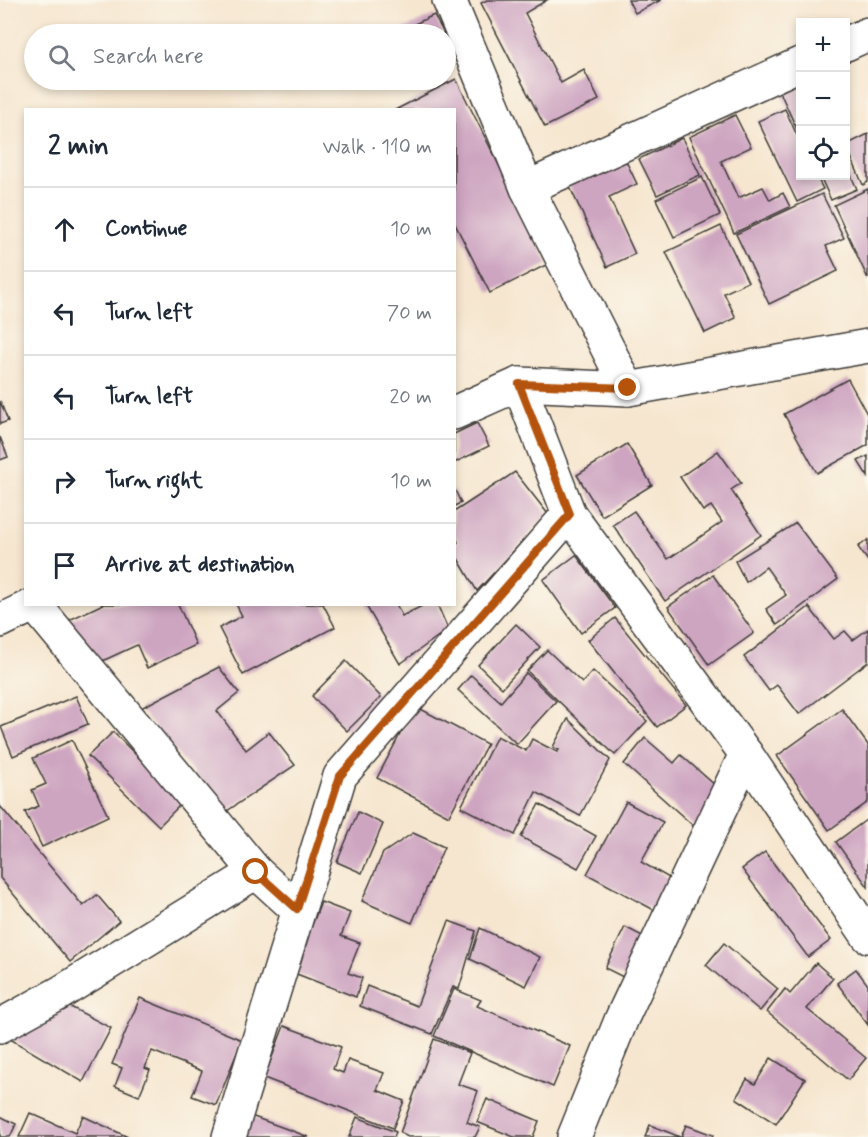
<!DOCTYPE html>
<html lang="en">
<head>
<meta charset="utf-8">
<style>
  :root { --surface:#fff; --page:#f2f2f3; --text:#1f2937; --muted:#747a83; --line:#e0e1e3 }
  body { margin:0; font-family:Mynerve,sans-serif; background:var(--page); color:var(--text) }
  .controls { position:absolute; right:18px; top:18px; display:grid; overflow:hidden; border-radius:0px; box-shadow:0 3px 9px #0003 }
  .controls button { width:54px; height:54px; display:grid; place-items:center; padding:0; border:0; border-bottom:2px solid var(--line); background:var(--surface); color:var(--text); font:30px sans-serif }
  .stop { position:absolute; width:18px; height:18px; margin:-14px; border:4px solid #b45309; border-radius:50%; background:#fff }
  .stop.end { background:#b45309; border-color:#fff; box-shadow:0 2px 6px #0008 }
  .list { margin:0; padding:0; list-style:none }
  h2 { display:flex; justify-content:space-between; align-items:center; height:78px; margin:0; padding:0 24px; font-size:26px }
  h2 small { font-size:20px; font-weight:400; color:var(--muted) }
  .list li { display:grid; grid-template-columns:39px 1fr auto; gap:18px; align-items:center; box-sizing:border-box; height:84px; padding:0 24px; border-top:2px solid var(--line) }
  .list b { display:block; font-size:22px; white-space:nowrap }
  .list em { font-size:20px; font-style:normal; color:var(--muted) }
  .icon { flex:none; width:33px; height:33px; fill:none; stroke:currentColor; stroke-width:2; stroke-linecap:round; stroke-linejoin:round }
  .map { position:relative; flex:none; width:868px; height:1137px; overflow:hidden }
  .search { position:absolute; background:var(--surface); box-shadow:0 3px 9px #0003; left:24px; top:24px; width:432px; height:66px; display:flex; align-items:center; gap:15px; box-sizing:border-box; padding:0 21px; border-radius:33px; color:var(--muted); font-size:22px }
  .panel { position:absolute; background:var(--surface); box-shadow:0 3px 9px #0003; left:24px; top:108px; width:432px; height:498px; border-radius:0px }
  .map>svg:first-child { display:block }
</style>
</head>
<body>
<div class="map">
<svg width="868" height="1137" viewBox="0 0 868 1137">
  <rect width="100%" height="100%" fill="#fbf7ec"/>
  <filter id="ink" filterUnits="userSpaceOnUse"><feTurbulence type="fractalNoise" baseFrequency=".0167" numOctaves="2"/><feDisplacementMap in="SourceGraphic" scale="12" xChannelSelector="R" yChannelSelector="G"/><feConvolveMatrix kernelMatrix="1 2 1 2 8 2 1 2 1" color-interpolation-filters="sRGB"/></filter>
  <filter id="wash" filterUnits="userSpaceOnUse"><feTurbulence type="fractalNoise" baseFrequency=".008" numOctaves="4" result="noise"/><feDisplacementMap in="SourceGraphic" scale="24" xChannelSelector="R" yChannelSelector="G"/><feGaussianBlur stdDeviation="1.35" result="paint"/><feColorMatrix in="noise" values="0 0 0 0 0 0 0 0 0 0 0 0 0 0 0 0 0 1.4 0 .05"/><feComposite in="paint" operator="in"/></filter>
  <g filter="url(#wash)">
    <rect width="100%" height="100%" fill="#f6e6cf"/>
    <g id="blocks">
      <!-- building -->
      <g fill="#cea5c1">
        <path d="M487,0h60l-22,13 36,70 23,-13 15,30 -54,27 -64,-124z"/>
        <path d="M628,0h33l-26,13z"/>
        <path d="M434,15l10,19h-51z"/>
        <path d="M456,79l92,185 -58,29 -36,-71v-112h-59z"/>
        <path d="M800,82v54l-20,-44z"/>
        <path d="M785,109l15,33v34h16l7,13 -26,13 -39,-81z"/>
        <path d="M735,115l16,32 -30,14 17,37 25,-11 7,13 13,-7 7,14 -56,26 -45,-96z"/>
        <path d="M868,134v48l-5,3 -17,-40z"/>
        <path d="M682,138l18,37 -43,20 -18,-36z"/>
        <path d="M625,159l12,25 -28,13 26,57 -28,13 -38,-82z"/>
        <path d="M846,164l11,25 -26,11 -11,-24h26z"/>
        <path d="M702,177l18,38 -46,22 -18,-38z"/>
        <path d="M868,189v90l-34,-74z"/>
        <path d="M822,194l22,44 -18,8 12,25 -69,33 -33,-70z"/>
        <path d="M721,226l27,56 -24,11 12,25 -31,15 -39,-81z"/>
        <path d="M848,379l20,37v29l-51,28 -33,-59z"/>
        <path d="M0,401l8,20 -8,3z"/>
        <path d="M477,423l12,23 -35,17v-29z"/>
        <path d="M0,437l8,20 -8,3z"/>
        <path d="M627,444l25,41 -50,31 -25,-41z"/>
        <path d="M718,451l23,32 -10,7 30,45 -96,66 -52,-76 21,-14 34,48 54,-37 -11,-16 -8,5 -23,-34z"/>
        <path d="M868,456v21l-10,-16z"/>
        <path d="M515,472l33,42 -71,77 -23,-39v-6l4,-4 -4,-9v-21z"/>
        <path d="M454,488l7,15 -7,3z"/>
        <path d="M796,523l42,56 -61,46 -11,-16 20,-14 -20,-28 -20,15 -11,-21z"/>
        <path d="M868,540v21l-10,-14z"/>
        <path d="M576,555l39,53 -34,25 -38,-53z"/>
        <path d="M713,575l41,58 -45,32 -41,-58z"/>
        <path d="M103,604h75l18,41 -49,23 -10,-23 -39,18 -31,-42z"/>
        <path d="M236,604h87l12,23 -92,48 -24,-47 23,-12z"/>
        <path d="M365,604h31l6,12 24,-12h11l11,25 -48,35z"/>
        <path d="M809,607l25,32 11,-8 8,9 15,-11v33l-69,52 -22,-29 -8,6 -25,-34z"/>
        <path d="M615,618l71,87 -29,22 -69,-87z"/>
        <path d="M516,624l24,23 -38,41 -24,-23z"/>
        <path d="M547,650l35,33 11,-12 54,50 -32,34 -88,-84z"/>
        <path d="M346,661l35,36 -34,34 -35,-35z"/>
        <path d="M219,667l20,26 -22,18 29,39 23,-18 26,33 -68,46 -88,-102z"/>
        <path d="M526,673l30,28 -39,43 -59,-54 13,-15 30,27z"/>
        <path d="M76,696l12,28 -75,32 -12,-29z"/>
        <path d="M415,706l72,38 -38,72 -72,-38z"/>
        <path d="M842,709l26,36v57l-39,28 -52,-74z"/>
        <path d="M568,719l42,41 -30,56 -44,-24 -21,43 -54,-28 36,-71 29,15 6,-12 25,13 2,-2 -6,-3z"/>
        <path d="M113,732l70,70 -24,24 -71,-70z"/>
        <path d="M645,738l29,25 7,-8 36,32 -19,43 -74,-66z"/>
        <path d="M72,740l36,76 -66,31 -17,-35 14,-6 -7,-16 14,-6 -13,-26z"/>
        <path d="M626,802l37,20 -22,40 30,17 -17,31 -67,-36z"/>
        <path d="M539,804l57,32 -18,32 -57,-31z"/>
        <path d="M0,806l83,100 14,-11 22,26 -49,41 -70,-84z"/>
        <path d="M358,812l25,12 -21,49 -25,-11z"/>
        <path d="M866,820l2,3v64l-32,-45z"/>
        <path d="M413,833l31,14 -32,76 -50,-22 21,-48z"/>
        <path d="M765,852l66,88 -23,17 -66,-88z"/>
        <path d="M321,902l29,11 -9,23 19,7 -12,30 14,5 -6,19 -62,-24z"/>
        <path d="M449,921l27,10 -17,58 -6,-2 -21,47 -72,-28 7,-20 50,20z"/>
        <path d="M625,927l23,12 -21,40 -22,-11z"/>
        <path d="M480,928l60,29 -14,29 -56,-27z"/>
        <path d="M724,943l54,46 -18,22 -54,-46z"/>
        <path d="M816,963l17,15 -26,31 59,49 -18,22 -81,-68 18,-23 5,5z"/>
        <path d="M856,969l12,16v40l-31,-42z"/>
        <path d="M454,989l27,11 -4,6 93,40 -17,41 -119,-51z"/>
        <path d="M140,998l102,42 -26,65 -24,-9 10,-25 -50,-20 -7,17 5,2 -11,26 -24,-10 7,-18 -10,-4z"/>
        <path d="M59,1001l52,27 -28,54 -73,-43z"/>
        <path d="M284,1026l57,21 -8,22 10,4 5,-13 36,13 -7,17 27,11 -11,27 -129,-50z"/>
        <path d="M434,1039l36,14 -12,31 20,7 -11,31 13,5 -5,10h-67l-8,-4z"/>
        <path d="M771,1058l34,21 -29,45 -40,-26 11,-19 8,5z"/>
        <path d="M487,1099l52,22 -6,16h-19l-37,-15z"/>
        <path d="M30,1113l45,20 8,-17 45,21h-109z"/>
        <path d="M0,1116l16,8 -6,13h-10z"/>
        <path d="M251,1116l58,21h-66z"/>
        <path d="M357,1117l39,15 -2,5h-45z"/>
        <path d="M650,1125l30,12h-35z"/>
        <path d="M686,1125l27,10 -1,2h-31z"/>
      </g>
    </g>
  </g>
  <g filter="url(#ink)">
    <use href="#blocks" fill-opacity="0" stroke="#3d3a37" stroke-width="1.5"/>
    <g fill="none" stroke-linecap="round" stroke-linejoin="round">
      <!-- street casing -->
      <g stroke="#3d3a37" stroke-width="36">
        <g id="street">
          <path d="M449,0l78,188 101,201"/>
          <path d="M846,44l22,-10"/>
          <path d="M527,188l273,-124"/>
          <path d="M519,384l50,130 177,240 122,182"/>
          <path d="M454,413l65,-29 109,5 240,-43"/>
          <path d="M35,605l221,267 41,37"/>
          <path d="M0,621l35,-17"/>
          <path d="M0,1026l60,-33 196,-121"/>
          <path d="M229,1137l111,-361 229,-262"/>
          <path d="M574,1137l48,-119 124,-264"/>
        </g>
      </g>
      <!-- street -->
      <use href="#street" stroke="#fff" stroke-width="33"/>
    </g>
  </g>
  <g fill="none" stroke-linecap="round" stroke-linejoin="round" filter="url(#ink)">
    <!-- route -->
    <path stroke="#b45309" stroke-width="8" d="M256,872l41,37 43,-133 230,-262 -51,-130 109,4"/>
  </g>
</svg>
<div class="controls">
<button>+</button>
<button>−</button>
<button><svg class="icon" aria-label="locate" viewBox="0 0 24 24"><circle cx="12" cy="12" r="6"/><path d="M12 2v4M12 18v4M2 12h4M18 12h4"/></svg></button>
</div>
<div class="stop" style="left:256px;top:872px"></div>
<div class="stop end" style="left:628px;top:388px"></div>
<div class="search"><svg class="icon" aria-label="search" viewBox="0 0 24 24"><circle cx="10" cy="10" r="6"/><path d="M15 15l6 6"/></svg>Search here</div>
<section class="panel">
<h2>2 min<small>Walk · 110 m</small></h2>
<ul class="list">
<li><svg class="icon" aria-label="ahead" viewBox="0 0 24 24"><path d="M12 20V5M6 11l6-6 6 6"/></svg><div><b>Continue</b></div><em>10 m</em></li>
<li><svg class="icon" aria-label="left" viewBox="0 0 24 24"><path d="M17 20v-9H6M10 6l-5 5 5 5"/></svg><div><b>Turn left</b></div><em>70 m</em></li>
<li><svg class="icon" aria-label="left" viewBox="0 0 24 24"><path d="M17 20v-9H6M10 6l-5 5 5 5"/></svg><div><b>Turn left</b></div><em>20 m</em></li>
<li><svg class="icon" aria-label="right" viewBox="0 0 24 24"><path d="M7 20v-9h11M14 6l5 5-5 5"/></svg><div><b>Turn right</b></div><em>10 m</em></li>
<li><svg class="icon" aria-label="arrive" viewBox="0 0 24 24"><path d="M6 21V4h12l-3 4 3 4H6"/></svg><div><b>Arrive at destination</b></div></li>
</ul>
</section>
</div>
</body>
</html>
